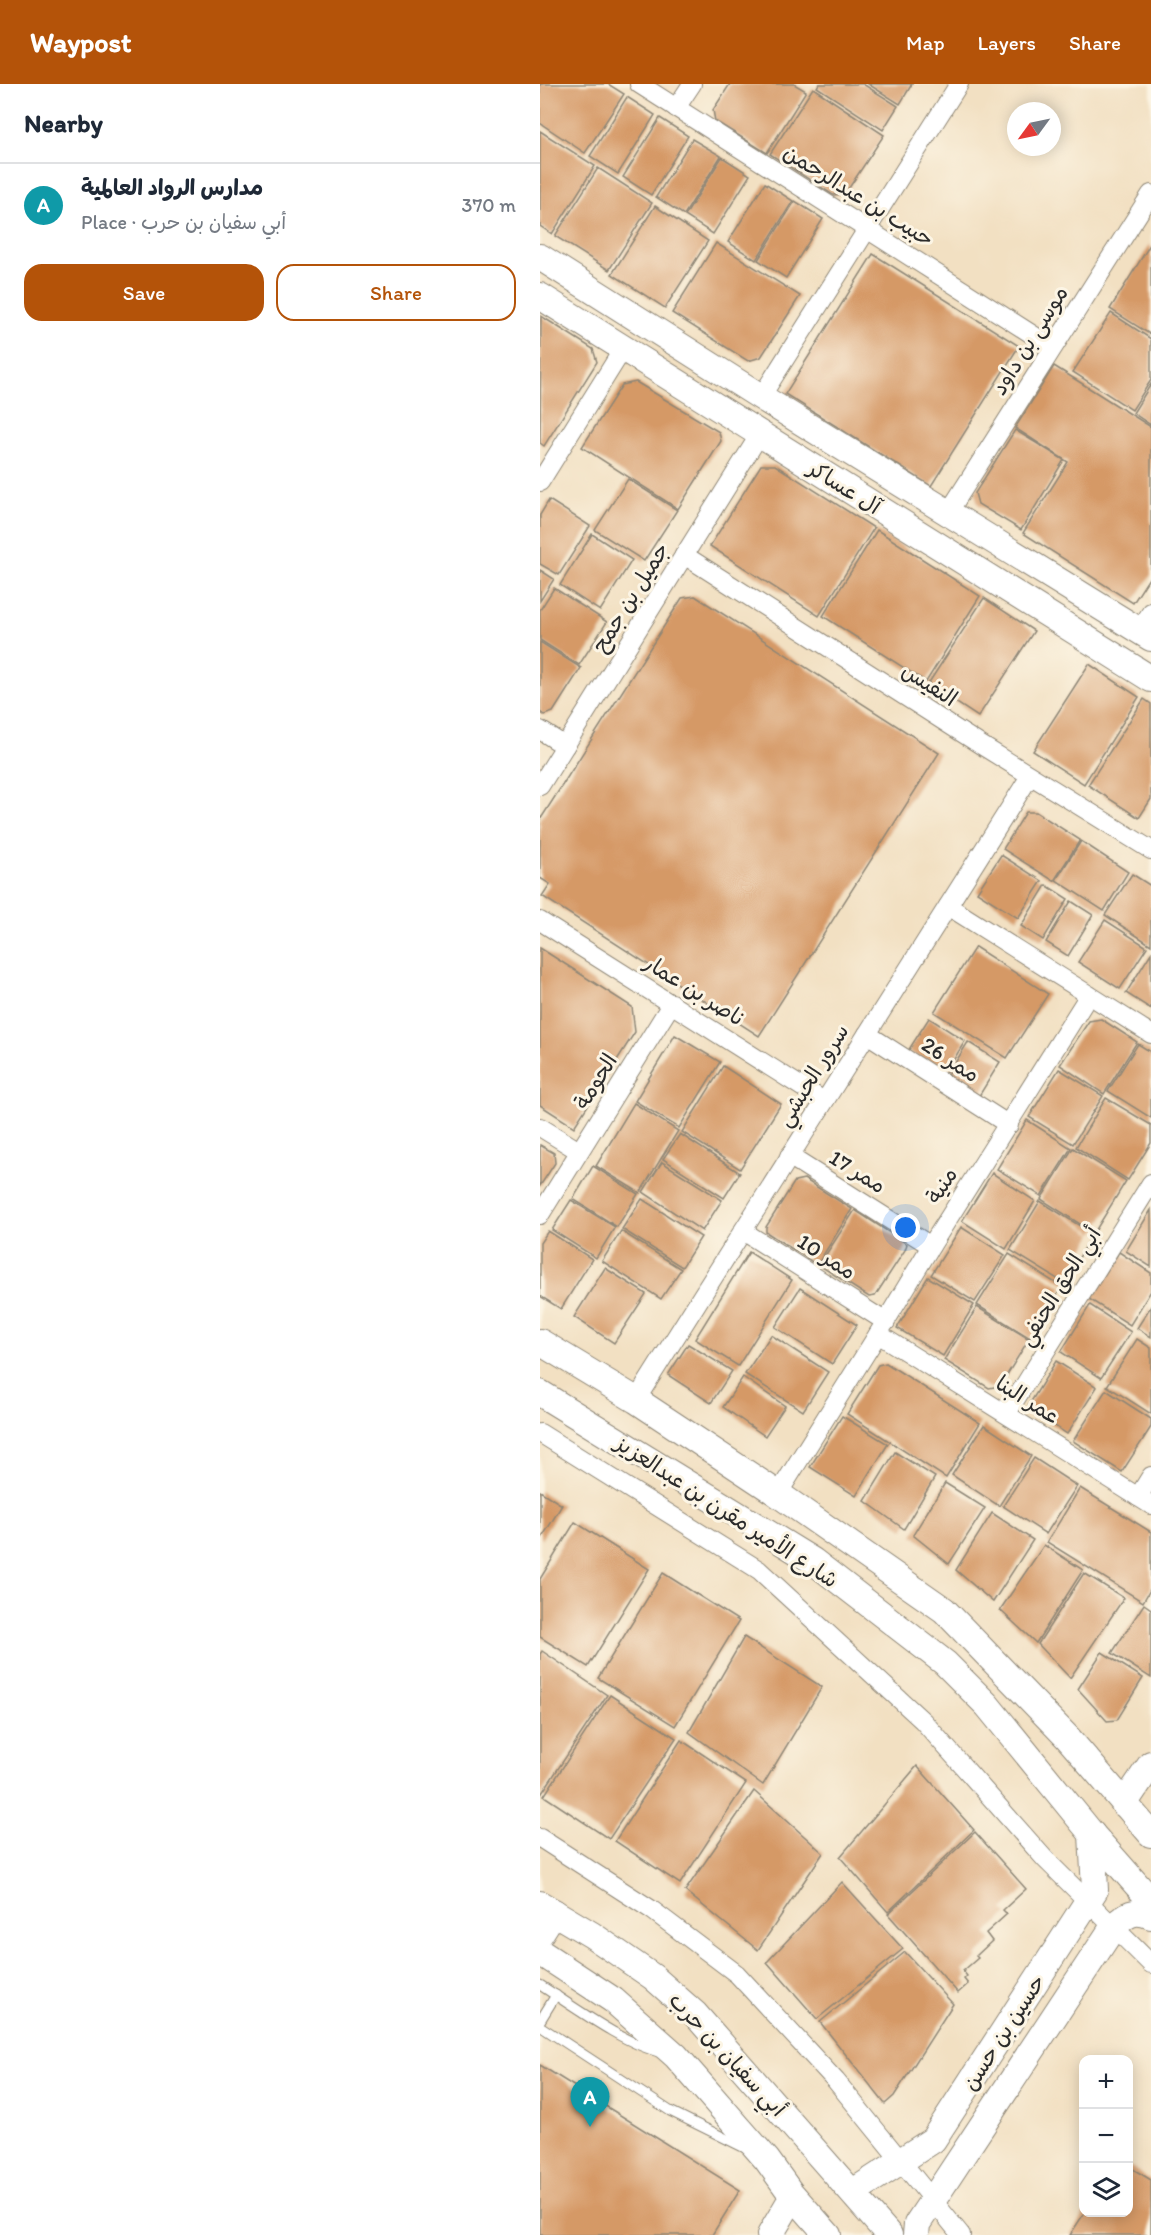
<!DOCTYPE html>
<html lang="en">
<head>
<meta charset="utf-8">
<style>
  :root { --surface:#fff; --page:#f6f6f7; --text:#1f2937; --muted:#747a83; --line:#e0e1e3; --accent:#b45309 }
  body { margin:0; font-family:Itim,"Playpen Sans Arabic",sans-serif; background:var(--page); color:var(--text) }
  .controls { position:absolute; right:18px; bottom:18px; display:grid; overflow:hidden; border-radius:12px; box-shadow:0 3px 15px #0003 }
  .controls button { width:54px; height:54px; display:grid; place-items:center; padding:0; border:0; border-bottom:2px solid var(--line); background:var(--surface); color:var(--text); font:30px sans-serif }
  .compass { position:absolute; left:467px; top:18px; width:54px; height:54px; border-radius:50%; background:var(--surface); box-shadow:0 3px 15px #0003; rotate:237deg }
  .you { position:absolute; left:366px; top:1144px; width:21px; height:21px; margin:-15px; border:4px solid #fff; border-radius:50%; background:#1a73e8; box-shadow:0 0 0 9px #1a73e833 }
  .badge { display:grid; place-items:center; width:39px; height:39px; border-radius:50%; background:var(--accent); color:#fff; font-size:20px; font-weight:700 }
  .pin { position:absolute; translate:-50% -50px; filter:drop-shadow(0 2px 3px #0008) }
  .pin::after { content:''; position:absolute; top:32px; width:21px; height:18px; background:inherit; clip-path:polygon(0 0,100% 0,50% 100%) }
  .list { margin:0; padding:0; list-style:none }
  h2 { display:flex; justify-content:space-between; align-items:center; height:78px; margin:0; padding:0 24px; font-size:26px }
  h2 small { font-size:20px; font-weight:400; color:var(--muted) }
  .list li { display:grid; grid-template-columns:39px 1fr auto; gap:18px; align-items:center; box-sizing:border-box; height:84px; padding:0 24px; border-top:2px solid var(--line) }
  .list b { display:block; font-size:22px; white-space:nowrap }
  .list p { margin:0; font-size:20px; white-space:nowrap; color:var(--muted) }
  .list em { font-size:20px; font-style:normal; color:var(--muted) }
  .actions { display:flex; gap:12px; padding:18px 24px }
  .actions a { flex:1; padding:14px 0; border:2px solid var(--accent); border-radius:18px; text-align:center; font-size:21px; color:var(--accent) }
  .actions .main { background:var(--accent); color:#fff }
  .icon { flex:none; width:33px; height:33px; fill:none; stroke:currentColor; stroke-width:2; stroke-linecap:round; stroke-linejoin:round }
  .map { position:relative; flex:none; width:611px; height:2151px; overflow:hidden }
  header { display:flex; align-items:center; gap:36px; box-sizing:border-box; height:84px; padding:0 30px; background:var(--accent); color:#fff }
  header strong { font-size:28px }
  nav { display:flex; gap:33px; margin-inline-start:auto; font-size:21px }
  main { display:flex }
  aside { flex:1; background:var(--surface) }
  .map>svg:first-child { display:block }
</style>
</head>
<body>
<header>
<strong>Waypost</strong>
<nav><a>Map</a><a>Layers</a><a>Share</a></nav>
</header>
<main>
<aside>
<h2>Nearby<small></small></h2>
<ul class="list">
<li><span class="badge" style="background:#0f9aa8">A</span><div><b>مدارس الرواد العالمية</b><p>Place · أبي سفيان بن حرب</p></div><em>370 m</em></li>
</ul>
<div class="actions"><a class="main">Save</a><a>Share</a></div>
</aside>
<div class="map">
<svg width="611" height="2151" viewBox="0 0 611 2151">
  <rect width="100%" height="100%" fill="#fcf5e5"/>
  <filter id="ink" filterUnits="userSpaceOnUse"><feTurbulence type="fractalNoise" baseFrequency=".0167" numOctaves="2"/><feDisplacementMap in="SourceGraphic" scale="12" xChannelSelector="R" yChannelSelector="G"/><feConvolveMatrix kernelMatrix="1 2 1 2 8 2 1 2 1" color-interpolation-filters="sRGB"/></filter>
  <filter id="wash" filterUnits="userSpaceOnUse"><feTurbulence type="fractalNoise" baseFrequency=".008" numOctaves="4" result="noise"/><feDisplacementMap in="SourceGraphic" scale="24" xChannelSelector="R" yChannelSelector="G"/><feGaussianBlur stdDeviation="1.35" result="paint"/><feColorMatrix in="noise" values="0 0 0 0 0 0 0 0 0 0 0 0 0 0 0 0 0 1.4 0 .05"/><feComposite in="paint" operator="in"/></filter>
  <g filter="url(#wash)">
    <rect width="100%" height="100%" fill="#f2e0c2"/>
    <g id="blocks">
      <!-- building -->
      <g fill="#d59966">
        <path d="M0,0h68l16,10 -39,59 -45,-30z"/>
        <path d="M190,0h64l12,7 -39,62 -52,-32 -2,-11z"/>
        <path d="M279,0h44l35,22 -15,24 -66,-43z"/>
        <path d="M328,0h44l-12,20z"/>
        <path d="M273,4l71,47 -39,59 -12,1 -63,-41z"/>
        <path d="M87,13l28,18 -37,59 -28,-18z"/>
        <path d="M120,34l28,18 -37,59 -28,-18z"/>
        <path d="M0,47l55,35 -43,68 -12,-8z"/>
        <path d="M152,55l29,17 -37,59 -28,-18z"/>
        <path d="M182,73l28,18 -37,59 -28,-18z"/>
        <path d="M58,84l54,35 -43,67 -54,-34z"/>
        <path d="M225,99l28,18 -37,59 -28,-18z"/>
        <path d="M255,117l28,18 -37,59 -28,-18z"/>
        <path d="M115,122l53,35 -43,67 -53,-34z"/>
        <path d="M176,159l84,53 -39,61 -13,4 -76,-48z"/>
        <path d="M611,159v92l-41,-26z"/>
        <path d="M333,170l146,92 -88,140 -146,-92z"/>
        <path d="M571,229l40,26v41l-19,30 -59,-38z"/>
        <path d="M1,232l52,33 4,13 -53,84 -4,-3z"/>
        <path d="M514,282l97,61v148l-18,28 -110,-70 45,-71 -53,-34z"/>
        <path d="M96,298l83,50 2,9 -43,68 -96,-62 40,-62z"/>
        <path d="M611,300v41l-18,-12z"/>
        <path d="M475,346l49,30 -43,70 -43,-26 -3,-11z"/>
        <path d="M221,381h14l99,63 -55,88 -109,-70z"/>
        <path d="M88,395l49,31 -33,51 -49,-31z"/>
        <path d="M9,416l41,26 -31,49 -19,-11v-49z"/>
        <path d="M337,446l103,66 -54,86 -103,-66z"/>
        <path d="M52,450l40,26 -32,51 -40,-26z"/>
        <path d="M0,486l14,9 -14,22z"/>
        <path d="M14,504l53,34 -28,43 -39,-25v-30z"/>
        <path d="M155,512l244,157 -180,283 -217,-140 8,-12 -10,-6v-58l142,-222z"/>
        <path d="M444,514l50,33 -56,86 -50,-33z"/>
        <path d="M0,558l41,26 -28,44 -9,3 -4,-3z"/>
        <path d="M549,580l50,33 -55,87 -51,-33z"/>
        <path d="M604,615l7,5v95l-12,19 -51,-33z"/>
        <path d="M486,728h10l44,28 -26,41 -51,-32z"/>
        <path d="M541,757l47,31 -24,39 -48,-31z"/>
        <path d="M461,771l41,26 -24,37 -41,-26z"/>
        <path d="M592,790l19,12v59l-46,-30z"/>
        <path d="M506,801l22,14 -25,41 -22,-14z"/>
        <path d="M531,817l22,14 -25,41 -22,-14z"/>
        <path d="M565,836l42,27 -27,42 -42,-27z"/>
        <path d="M435,863l73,47 -41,64 -73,-46z"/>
        <path d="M0,864l92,59 3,25 -61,95 -34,-22z"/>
        <path d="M611,869v56l-25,-16z"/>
        <path d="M389,934l36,23 -20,33 -37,-23z"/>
        <path d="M561,935l36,23 -33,52 -44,-29 29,-44z"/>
        <path d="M135,951l45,27 -41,66 -44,-27z"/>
        <path d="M428,958l32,20 -21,34 -32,-20z"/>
        <path d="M598,960l13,8v66l-43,-27z"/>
        <path d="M183,982l58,38 -41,65 -58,-37z"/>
        <path d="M519,985l44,27 -30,48 -44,-27z"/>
        <path d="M566,1014l45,27v18l-23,37 -52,-33z"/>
        <path d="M94,1019l44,28 -38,62 -44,-27z"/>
        <path d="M487,1036l44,28 -30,48 -44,-27z"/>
        <path d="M140,1050l60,39 -16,25 -61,-39z"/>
        <path d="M0,1061l14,8 1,10 -15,23z"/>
        <path d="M533,1064l53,33 -32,52 -53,-34z"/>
        <path d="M122,1078l60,38 -20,31 -59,-39z"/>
        <path d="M53,1082l45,28 -21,33 -44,-28z"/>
        <path d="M452,1089l43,28 -29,48 -44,-28z"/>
        <path d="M264,1095l48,30 -35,56 -51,-33v-5l29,-46z"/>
        <path d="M102,1115l59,38 -19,30 -60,-38z"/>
        <path d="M31,1116l44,27 -19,31 -44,-28z"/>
        <path d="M500,1117l53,33 -29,49 -54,-33z"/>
        <path d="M315,1126l52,34 -2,6 -30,46 -6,1 -50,-32z"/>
        <path d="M611,1126v57l-25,-16z"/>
        <path d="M421,1143l44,28 -30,47 -44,-27z"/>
        <path d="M8,1147l44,28 -31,50 -21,-13v-53z"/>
        <path d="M81,1147l60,38 -20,30 -59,-38z"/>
        <path d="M209,1168l43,28 -54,86 -43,-27z"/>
        <path d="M579,1168l32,21v18l-21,34 -41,-26z"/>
        <path d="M469,1170l53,33 -32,51 -53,-33z"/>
        <path d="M65,1184l41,26 -32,49 -40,-26z"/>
        <path d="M388,1193l46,28 -31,51 -46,-28z"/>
        <path d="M260,1204l57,37 -25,39 -57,-37z"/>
        <path d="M550,1221l41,27 -30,46 -40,-26z"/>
        <path d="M611,1222v31l-14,-9z"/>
        <path d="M437,1223l52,32 -29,47 -11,2 -45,-28z"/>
        <path d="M231,1251l57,37 -25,39 -58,-37z"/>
        <path d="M597,1255l14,9v66l-44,-28z"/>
        <path d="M148,1260l44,27 -21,32 -43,-28z"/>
        <path d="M516,1277l41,26 -30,47 -40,-26z"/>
        <path d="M346,1279l94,60 -34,55 -99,-64 31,-49z"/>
        <path d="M203,1293l42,29 -20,30 -42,-29z"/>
        <path d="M566,1306l45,29v8l-29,45 -49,-31z"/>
        <path d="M302,1332l46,28 -32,52 -46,-29z"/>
        <path d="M444,1341l47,31 -32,50 -47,-31z"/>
        <path d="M355,1368l40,25 -31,52 -39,-28z"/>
        <path d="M494,1374l43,28 -31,48 -43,-28z"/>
        <path d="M405,1399l40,25 -36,56 -36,-29z"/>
        <path d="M540,1404l71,44v56l-8,14 -96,-60z"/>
        <path d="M0,1407l22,14 -22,36z"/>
        <path d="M452,1429l41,27 -40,62 -37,-32z"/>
        <path d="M35,1438l74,47 -61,98 -48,-30v-58z"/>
        <path d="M504,1461l39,25 -47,73 -36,-33z"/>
        <path d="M123,1489l76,48 -64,105 -77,-48z"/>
        <path d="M544,1489l40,25 -54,80 -32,-34z"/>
        <path d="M604,1520l7,5v69l-39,-25z"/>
        <path d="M204,1553l78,50 -59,98 -74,-53z"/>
        <path d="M2,1567l65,44 -67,101v-142z"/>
        <path d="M562,1568l41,26 -26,42 -10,1 -29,-32z"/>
        <path d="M70,1611l66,43 -67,101 -65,-43z"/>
        <path d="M141,1656l65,43 -66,101 -65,-43z"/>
        <path d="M377,1682l57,64 -86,82 -48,-55z"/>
        <path d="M214,1707l69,62 -65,97 -73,-59z"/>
        <path d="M435,1748l51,57 -23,21 4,4 -21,19 6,8 -16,15 2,2 -15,13 4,5 -3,3 4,5 -10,9 -70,-79z"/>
        <path d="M302,1798l61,67 -86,70 -50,-57z"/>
        <path d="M365,1868l48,52 -59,92 -9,8 -65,-82z"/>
        <path d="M0,1981l200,125 -28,45h-172z"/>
        <path d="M588,2082l23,14v55h-81l15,-23h43z"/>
      </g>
    </g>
  </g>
  <g filter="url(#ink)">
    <use href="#blocks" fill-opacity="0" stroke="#8e8676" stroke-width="1.5"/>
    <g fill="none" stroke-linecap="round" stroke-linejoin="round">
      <!-- lane casing -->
      <g stroke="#8e8676" stroke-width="11">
        <g id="lane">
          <path d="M0,1901c33,21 85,60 123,68"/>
          <path d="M0,1937l16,-26"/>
          <path d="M0,1942l130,85 77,38"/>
        </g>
      </g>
      <!-- street casing -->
      <g stroke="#8e8676" stroke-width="20">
        <g id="street">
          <path d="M99,0l413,263"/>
          <path d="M136,24l16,-24"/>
          <path d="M221,313l198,-313"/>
          <path d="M0,398l83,-133"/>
          <path d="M408,429l203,-319"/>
          <path d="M144,471l297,190 170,105"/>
          <path d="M599,547l12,-19"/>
          <path d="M0,646l25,16"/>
          <path d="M0,702l220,-352"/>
          <path d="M408,822l203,128"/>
          <path d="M0,837l284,180"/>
          <path d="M327,950l142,91"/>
          <path d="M0,1043l39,24"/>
          <path d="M249,1072l142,90"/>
          <path d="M0,1131l132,-212"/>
          <path d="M203,1147l143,91"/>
          <path d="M338,1250l273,171"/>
          <path d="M96,1316l394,-624"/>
          <path d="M467,1329l144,-230"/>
          <path d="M0,1349l219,137 164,151 122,138 106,105"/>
          <path d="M238,1410l100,-160 53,-88 158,-251"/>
          <path d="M598,1413l13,-21"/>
          <path d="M0,1754l112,72 85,64 99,107 125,154"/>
        </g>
      </g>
      <!-- secondary casing -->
      <g stroke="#8e8676" stroke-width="28">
        <g id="secondary">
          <path d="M0,173l221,140 390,241"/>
          <path d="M0,212l611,383"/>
          <path d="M0,1258l96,58 142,94 166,116 124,128 83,96"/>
          <path d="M0,1309l273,168 132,102 42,42 105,129 59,67"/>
          <path d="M584,1720l27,-40"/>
          <path d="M0,1820l52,31 61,42 42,37 194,221"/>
          <path d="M0,1850l14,-22"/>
          <path d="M0,1868l73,48 63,56 91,104 23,32 38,43"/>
          <path d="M313,2108l80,-52 162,-250 -3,-56"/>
          <path d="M230,2151l23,-39"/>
          <path d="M376,2151l1,-11 16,-24 181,-274c13,-12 20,-17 37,-10"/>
        </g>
      </g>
      <!-- lane -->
      <use href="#lane" stroke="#fff" stroke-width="9"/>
      <!-- street -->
      <use href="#street" stroke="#fff" stroke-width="18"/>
      <!-- secondary -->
      <use href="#secondary" stroke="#fff" stroke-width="26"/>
    </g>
  </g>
  <g text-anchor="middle" stroke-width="6" stroke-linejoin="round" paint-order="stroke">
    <!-- street labels -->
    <g font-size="22" fill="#2b2b2b" stroke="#fcf5e5">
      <text transform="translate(319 111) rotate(32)" y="8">حبيب بن عبدالرحمن</text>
      <text transform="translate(489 256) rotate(-58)" y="8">موسى بن داود</text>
      <text transform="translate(305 403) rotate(32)" y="8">آل عساكر</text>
      <text transform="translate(90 513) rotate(-58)" y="8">جميل بن جمح</text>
      <text transform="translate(390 600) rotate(33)" y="8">النفيس</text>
      <text transform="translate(155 906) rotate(32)" y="8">ناصر بن عمار</text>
      <text transform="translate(411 975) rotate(33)" y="8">ممر 26</text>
      <text transform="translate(272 991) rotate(-58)" y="8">سرور الحبشي</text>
      <text transform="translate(55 997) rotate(-58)" y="8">الحومة</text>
      <text transform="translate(318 1087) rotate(32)" y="8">ممر 17</text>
      <text transform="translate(401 1101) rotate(-57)" y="8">منية</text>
      <text transform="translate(287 1172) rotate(33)" y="8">ممر 10</text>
      <text transform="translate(519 1202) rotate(-58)" y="8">أبي الحق الحنفي</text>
      <text transform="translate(488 1315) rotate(32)" y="8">عمر البنا</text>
      <text transform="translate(187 1427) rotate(33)" y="8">شارع الأمير مقرن بن عبدالعزيز</text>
      <text transform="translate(463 1948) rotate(-57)" y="8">حسين بن حسن</text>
      <text transform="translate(188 1970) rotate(47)" y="8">أبي سفيان بن حرب</text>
    </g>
  </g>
</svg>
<div class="controls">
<button>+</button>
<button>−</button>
<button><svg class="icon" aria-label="layers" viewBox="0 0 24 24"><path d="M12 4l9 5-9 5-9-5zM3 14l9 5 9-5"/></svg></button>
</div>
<svg class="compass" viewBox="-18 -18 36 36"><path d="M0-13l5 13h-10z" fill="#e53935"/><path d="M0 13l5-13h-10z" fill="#747a83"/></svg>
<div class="you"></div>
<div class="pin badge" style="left:50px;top:2043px;background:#0f9aa8">A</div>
</div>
</main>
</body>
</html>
